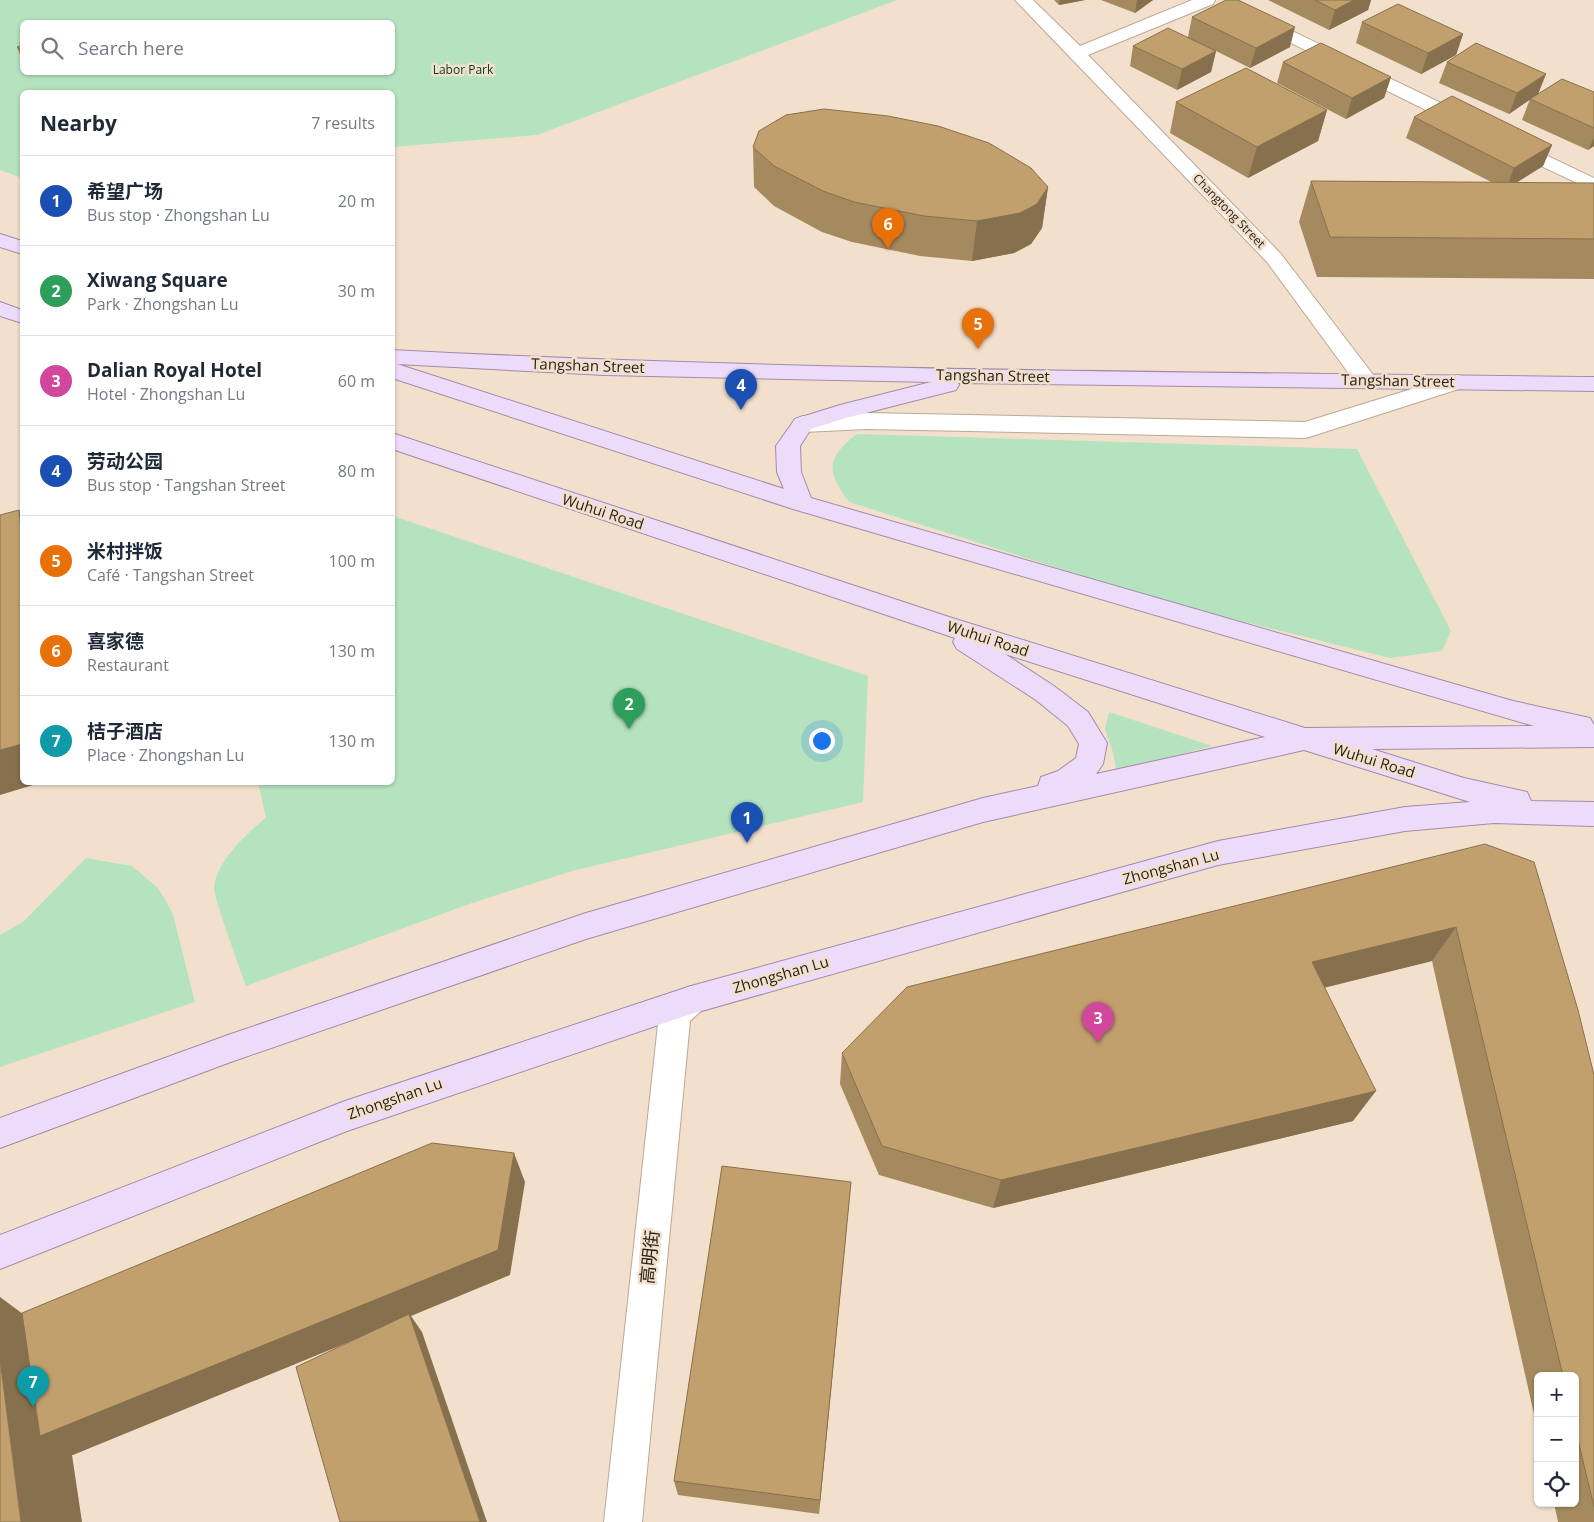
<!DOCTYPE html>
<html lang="en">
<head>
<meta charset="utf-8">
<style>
  :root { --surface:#fff; --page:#f2f2f3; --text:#1f2937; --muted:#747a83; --line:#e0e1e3; --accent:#db2777 }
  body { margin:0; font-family:"Open Sans","Noto Sans SC",sans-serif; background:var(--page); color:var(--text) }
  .controls { position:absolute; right:15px; bottom:15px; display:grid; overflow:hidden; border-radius:8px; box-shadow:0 1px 4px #0004 }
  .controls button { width:45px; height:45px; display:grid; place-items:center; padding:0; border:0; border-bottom:1px solid var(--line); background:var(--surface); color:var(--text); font:25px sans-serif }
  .you { position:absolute; left:821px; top:740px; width:18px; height:18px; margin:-12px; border:4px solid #fff; border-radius:50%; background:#1a73e8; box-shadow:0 0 0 8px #1a73e833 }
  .badge { display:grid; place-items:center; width:32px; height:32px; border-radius:50%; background:var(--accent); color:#fff; font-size:16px; font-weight:700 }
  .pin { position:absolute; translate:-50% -41px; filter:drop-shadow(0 1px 2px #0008) }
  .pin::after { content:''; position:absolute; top:26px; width:18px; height:15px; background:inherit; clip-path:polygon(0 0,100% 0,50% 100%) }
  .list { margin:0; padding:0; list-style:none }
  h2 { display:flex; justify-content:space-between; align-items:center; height:65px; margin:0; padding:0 20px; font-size:21px }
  h2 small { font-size:16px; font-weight:400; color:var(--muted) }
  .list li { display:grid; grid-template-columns:32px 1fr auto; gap:15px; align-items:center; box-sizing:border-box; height:90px; padding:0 20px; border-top:1px solid var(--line) }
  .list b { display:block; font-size:19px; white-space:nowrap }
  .list p { margin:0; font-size:16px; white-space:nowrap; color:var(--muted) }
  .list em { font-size:16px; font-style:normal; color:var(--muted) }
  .icon { flex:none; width:28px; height:28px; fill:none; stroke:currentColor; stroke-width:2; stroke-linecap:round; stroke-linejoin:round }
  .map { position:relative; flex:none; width:1594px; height:1522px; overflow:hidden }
  .search { position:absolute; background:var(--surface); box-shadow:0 1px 4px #0004; left:20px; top:20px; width:375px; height:55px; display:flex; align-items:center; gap:12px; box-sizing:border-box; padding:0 18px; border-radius:8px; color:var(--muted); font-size:19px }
  .panel { position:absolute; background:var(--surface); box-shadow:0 1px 4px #0004; left:20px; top:90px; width:375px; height:695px; border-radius:8px }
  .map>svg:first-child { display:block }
</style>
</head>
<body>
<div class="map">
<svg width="1594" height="1522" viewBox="0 0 1594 1522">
  <rect width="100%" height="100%" fill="#f3e0cc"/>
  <!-- green -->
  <g fill="#b5e3bf" fill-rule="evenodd">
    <path d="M0,0h897l-360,135 -144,12 -1,-55h-370v86l-22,-8zM22,22h370v50h-370z"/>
    <path d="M857,434l500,15 94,182 -9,20 -52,7 -221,-55 -320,-101c-23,-29 -23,-45 8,-68z"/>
    <path d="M393,516l475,160 -5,126 -291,69 -100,32 -226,83c-5,-15 -33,-90 -32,-99 4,-29 33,-52 52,-70l-8,-34 134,-1z"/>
    <path d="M1109,712l103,34 -95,25 -5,-22 -7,-19z"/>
    <path d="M86,858l46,8 26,22 15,26 22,88 -195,65v-132l23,-13z"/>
  </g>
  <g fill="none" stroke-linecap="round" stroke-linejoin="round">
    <!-- minor casing -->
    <g stroke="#bba896" stroke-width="2">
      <g id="minor">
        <path d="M1015,0h18l47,46 112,-46h23l-2,4 -125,51 193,199 93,122 3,5 -3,5 -8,2 -8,-2 -91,-124z"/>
        <path d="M1259,15l215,104 2,4 -2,4h-14l-207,-103 -3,-4 3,-4z"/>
        <path d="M1512,139l82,39v13l-89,-42 -2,-4 2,-4z"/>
        <path d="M1457,375l8,2 3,5 -3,5 -159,51 -439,-9 -64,3 -8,-3 -3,-5 3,-5 8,-3 64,-3 438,9z"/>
        <path d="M691,986l11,4 4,10 -4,10 -12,11 -48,501h-38l55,-507c7,-14 18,-23 32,-29z"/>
      </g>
    </g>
    <!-- major casing -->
    <g stroke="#a18baa" stroke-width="2">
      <g id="major">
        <path d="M0,234l22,7v13l-22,-7z"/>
        <path d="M0,302l22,8v13l-22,-7z"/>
        <path d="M392,350c401,21 801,22 1202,27v14l-636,-8 1,2 -3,5 -110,28 -35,11 -11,17 1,26 10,26 702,203 77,17 4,7v22l-222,2 92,29 63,14 4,9 63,1v24l-100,-3 -89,8 -187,34 -527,149 -344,117 -347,138v-34l345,-134 346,-115 527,-145 187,-34 65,-5 -166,-52 -321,72 -397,117 -358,124 -228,85v-30l228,-83 358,-122 397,-115 55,-12 3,-9 17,-6 18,-13 3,-14 -11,-18 -32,-26 -79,-51 -4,-7 2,-4 -563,-189v-16l554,183 359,112 229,-2 -741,-217 -401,-131zM397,364l207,11 327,7 -91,23 -45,14 -19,27 1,26 7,17zM1005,654l260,83 -169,37 7,-10 4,-21 -19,-31 -34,-26z"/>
      </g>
    </g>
    <!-- minor -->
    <use href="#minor" fill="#fff" fill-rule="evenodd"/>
    <!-- major -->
    <use href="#major" fill="#eddbfa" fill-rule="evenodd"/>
  </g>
  <!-- wall -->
  <g fill="#a68a5f">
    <path d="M1054,0h31l-26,5z"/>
    <path d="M1101,0h52l-18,13z"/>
    <path d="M1268,0h103l-3,10 -39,20z"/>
    <path d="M1192,17l98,30 -40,21 -34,-17 -5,21 -34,18 -47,-24 3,-20 55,-9z"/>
    <path d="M1362,22l101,12 -7,21 -35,19 -65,-31z"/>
    <path d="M22,41v18l-1,-1 -4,-11 4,-1 -2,-4z"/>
    <path d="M1283,62l108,15 -7,21 -38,21 -69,-36z"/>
    <path d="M1447,62l99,12 -8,20 -29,20 -70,-31z"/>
    <path d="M1594,92v54l-6,4 -66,-30 8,-21z"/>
    <path d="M1176,102l151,8 -9,31 -70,37 -78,-45z"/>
    <path d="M1414,117l138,28 -9,21 -27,17h78v96l-277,-2 -18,-55 12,-41 182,2 -87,-45z"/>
    <path d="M753,147l295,40 -6,41 -11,16 -17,9 -42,8 -52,-5 -68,-14 -30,-10 -48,-26 -20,-19z"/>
    <path d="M1485,844l109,231v447h-36l-4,-19h21v-127h-37v56l-106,-471 -108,27 29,133 -360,87 -114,-33 -39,-91 2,-31z"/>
    <path d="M851,1182l-32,332 -141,-19 -4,-14z"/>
  </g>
  <!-- shaded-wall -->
  <g fill="#87704d">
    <path d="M1060,0h25l-26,5z"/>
    <path d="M1137,0h16l-18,13z"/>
    <path d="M1354,0h17l-3,10 -39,20 6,-20z"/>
    <path d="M1295,27l-5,20 -40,21 6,-20z"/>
    <path d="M1463,34l-7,21 -35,19 7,-21z"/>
    <path d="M1216,51l-5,21 -34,18 5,-21z"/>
    <path d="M1546,74l-8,20 -29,20 8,-21z"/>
    <path d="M1391,77l-7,21 -38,21 6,-21z"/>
    <path d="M1327,110l-9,31 -70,37 9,-31z"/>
    <path d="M1594,138v8l-6,4z"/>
    <path d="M1552,145l-9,21 -37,23 8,-21z"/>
    <path d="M1048,187l-6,41 -11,16 -17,9 -42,8 5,-40z"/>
    <path d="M19,510l3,7v20z"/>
    <path d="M22,744v38h21l-43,13v-45z"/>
    <path d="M1456,927l-24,34 -139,34 19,-33z"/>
    <path d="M1376,1091l-23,30 -360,87 8,-28z"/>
    <path d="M514,1153l11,29 -15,93 -99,41 11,16 65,190h-7l-70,-205 -337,138h-1l10,67h-61l-21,-163v-62l54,40z"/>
    <path d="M851,1182l-2,21 -30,311 1,-14z"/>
  </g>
  <!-- building -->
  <g fill="#c1a06e" stroke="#87704d">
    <path d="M1226,0h12l57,27 -39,21 -64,-31z"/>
    <path d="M1315,0h39l-19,10z"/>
    <path d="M1398,4l65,30 -35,19 -66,-31z"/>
    <path d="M1168,28l48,23 -34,18 -49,-23z"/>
    <path d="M1321,43l70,34 -39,21 -69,-36z"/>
    <path d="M1476,43l70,31 -29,19 -70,-31z"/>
    <path d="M22,45v6l-5,-4z"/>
    <path d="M1246,68l81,42 -70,37 -81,-45z"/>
    <path d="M1562,79l32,13v36l-64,-29z"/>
    <path d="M1452,96l100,49 -38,23 -100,-51z"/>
    <path d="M824,109l64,7 50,10 51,17 42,25 17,19 -11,17 -17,9 -43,8 -53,-5 -70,-14 -31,-11 -49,-25 -21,-19 6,-16 27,-16z"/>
    <path d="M1311,181l283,2v56l-264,-2z"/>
    <path d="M19,510l3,27v207l-22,6v-235z"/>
    <path d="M1485,844l49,18 44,148 16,65v432l-19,-79v-52h-12l-107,-449 -144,35 64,129 -375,89 -119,-34 -40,-93 65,-66z"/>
    <path d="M432,1143l82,10 -16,97 -458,186 -18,-123z"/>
    <path d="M722,1166l129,16 -31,318 -146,-19z"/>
    <path d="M409,1314l71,208h-140l-44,-155z"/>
    <path d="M0,1359l21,163h-21z"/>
  </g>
  <g text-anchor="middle" stroke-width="5" stroke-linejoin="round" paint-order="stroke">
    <!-- far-park labels -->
    <g font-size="12" fill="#003e1a" stroke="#f3e0cc">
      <text x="463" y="74">Labor Park</text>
    </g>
    <!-- far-street labels -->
    <g font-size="12" fill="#29221b" stroke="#f3e0cc">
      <text transform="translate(1229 211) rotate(46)" y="4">Changtong Street</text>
    </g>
    <!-- street labels -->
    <g font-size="15" fill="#29221b" stroke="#f3e0cc">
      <text transform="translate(588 366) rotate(2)" y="5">Tangshan Street</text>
      <text transform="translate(993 376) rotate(1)" y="5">Tangshan Street</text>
      <text transform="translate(1398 381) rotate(1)" y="5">Tangshan Street</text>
      <text transform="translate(603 512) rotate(18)" y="5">Wuhui Road</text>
      <text transform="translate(988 639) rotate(18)" y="5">Wuhui Road</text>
      <text transform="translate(1374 761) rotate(17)" y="5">Wuhui Road</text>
      <text transform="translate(1171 867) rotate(-15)" y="5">Zhongshan Lu</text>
      <text transform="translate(781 975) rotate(-16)" y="5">Zhongshan Lu</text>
      <text transform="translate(395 1099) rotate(-19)" y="5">Zhongshan Lu</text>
    </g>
    <!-- near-street labels -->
    <g font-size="18" fill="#29221b" stroke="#f3e0cc">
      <text transform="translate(650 1257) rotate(-84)" y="6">高明街</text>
    </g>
  </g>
</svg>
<div class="controls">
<button>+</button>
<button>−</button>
<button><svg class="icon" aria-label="locate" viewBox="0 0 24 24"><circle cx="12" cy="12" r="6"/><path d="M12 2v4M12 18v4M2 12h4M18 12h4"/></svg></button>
</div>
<div class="you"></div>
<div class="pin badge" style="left:747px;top:843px;background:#1a4fb4">1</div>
<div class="pin badge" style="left:629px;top:729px;background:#2e9e5b">2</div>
<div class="pin badge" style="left:1098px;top:1043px;background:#d1479c">3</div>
<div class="pin badge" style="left:741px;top:410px;background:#1a4fb4">4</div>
<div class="pin badge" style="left:978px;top:349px;background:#e8710a">5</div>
<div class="pin badge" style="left:888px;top:249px;background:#e8710a">6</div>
<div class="pin badge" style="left:33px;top:1407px;background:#0f9aa8">7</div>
<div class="search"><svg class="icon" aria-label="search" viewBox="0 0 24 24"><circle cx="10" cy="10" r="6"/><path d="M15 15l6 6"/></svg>Search here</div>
<section class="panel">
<h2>Nearby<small>7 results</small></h2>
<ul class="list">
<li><span class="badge" style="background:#1a4fb4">1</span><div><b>希望广场</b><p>Bus stop · Zhongshan Lu</p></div><em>20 m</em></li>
<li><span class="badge" style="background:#2e9e5b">2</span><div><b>Xiwang Square</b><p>Park · Zhongshan Lu</p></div><em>30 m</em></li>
<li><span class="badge" style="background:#d1479c">3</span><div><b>Dalian Royal Hotel</b><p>Hotel · Zhongshan Lu</p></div><em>60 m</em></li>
<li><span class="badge" style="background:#1a4fb4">4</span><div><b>劳动公园</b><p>Bus stop · Tangshan Street</p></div><em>80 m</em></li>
<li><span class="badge" style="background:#e8710a">5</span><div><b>米村拌饭</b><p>Café · Tangshan Street</p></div><em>100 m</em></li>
<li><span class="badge" style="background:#e8710a">6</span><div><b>喜家德</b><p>Restaurant</p></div><em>130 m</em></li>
<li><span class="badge" style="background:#0f9aa8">7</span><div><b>桔子酒店</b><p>Place · Zhongshan Lu</p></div><em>130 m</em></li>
</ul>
</section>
</div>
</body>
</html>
